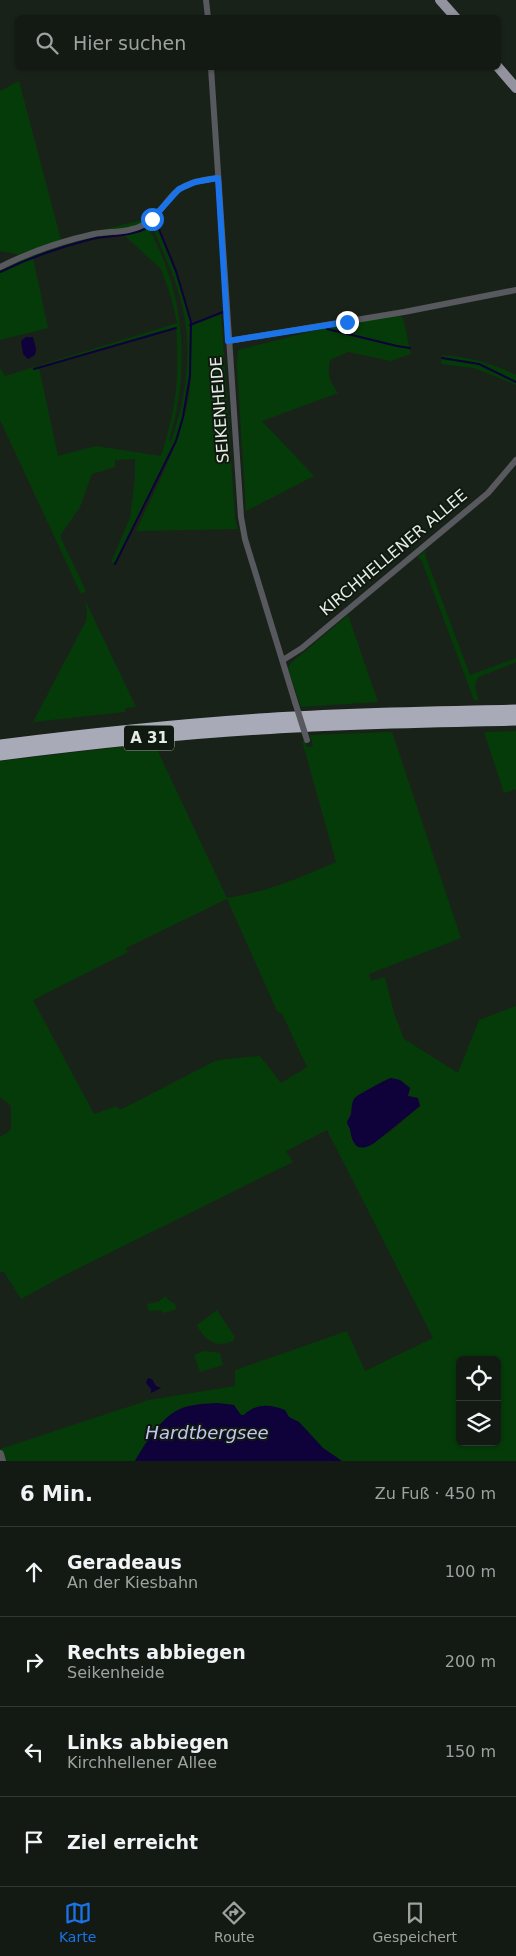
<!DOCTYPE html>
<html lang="de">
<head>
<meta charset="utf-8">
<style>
  :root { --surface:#131a13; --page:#202721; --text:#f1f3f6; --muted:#9da1a0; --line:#323833; --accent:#1a73e8 }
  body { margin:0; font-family:"DejaVu Sans",sans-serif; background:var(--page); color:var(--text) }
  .controls { position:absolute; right:15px; bottom:15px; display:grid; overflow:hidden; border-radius:8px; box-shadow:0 1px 4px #0004 }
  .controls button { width:45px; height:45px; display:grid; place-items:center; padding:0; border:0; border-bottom:1px solid var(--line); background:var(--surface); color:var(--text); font:25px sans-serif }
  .stop { position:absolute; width:15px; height:15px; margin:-11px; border:4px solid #1a73e8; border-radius:50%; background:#fff }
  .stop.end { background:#1a73e8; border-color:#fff; box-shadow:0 1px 5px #0008 }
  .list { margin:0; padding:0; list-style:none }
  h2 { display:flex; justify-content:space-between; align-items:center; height:65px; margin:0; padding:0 20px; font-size:21px }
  h2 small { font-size:16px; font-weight:400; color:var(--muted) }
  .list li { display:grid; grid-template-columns:32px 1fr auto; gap:15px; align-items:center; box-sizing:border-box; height:90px; padding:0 20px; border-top:1px solid var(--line) }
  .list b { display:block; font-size:19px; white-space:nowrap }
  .list p { margin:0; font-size:16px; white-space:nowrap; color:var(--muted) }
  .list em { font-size:16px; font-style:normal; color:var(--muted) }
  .icon { flex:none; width:28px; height:28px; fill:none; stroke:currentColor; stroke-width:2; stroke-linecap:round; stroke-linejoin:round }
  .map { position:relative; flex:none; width:516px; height:1461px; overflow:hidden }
  .search { position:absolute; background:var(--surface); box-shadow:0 1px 4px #0004; left:15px; right:15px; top:15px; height:55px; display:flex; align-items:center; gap:12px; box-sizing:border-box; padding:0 18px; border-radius:8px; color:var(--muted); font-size:19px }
  .sheet { height:425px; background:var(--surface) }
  nav { display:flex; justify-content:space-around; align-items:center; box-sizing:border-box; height:70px; border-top:1px solid var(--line); background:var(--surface); font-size:14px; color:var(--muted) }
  nav a { display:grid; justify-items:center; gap:2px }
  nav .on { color:var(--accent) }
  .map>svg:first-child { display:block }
</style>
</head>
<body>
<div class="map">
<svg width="516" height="1461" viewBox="0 0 516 1461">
  <rect width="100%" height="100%" fill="#192219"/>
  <!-- green -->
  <g fill="#053b08" fill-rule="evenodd">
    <path d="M19,81l42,159 81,-20 1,4 -122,31 -21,-4v-160z"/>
    <path d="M155,218l26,69 9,35v11v-8l31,-11 14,205 3,10 -102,2c20,-44 59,-114 54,-162l-7,48 -7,23 -61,123 -4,-1 19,-44 5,-41v-18l-20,1v7l-23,7 -12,33 -20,29 26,55 -5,3 -81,-174v-52l5,8 172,-53 -5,-23 -11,-31 -37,-34 13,-2 8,-4c-17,7 -36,5 -53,10 -32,7 -63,18 -92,33v-4c46,-23 96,-32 146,-42l2,1c37,66 43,142 21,213l2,1c14,-38 20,-81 14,-121 -5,-33 -20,-64 -33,-94l-1,-4zM176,328c4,49 0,81 -15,128l-65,-10 -38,10 -19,-88 -4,1z"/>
    <path d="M33,258l15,70 -48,12v-67z"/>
    <path d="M398,315l5,3 8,36 -20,7 -43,-9 -18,8c-3,16 -1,20 8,33l-76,28 52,55 -68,35 -9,-145 1,-16 75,-19z"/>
    <path d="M442,355c27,2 50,8 74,20v10l-42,-17 -33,-4z"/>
    <path d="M426,550l-1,5 45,120 46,-17v4l-37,15c-6,6 -3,15 0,23h-5l-53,-141 -4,-2z"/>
    <path d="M85,600l51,107 -11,1v4l-92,10 53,-101 1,-7z"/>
    <path d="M348,615l30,87 -77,5 -13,-39 3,-5z"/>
    <path d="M516,731v58l-12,4 -20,-61z"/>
    <path d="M392,732l69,206 -92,36 2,7 14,-4 9,36 10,26 54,34 21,-53 37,-14v455h-174l-19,-13 -24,-26 -10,-5 -41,-6 -4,4h-3l-11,-11c-10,1 -21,-2 -31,0 -34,6 -47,29 -64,57h-132l-3,-12 149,-49 86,-14v-16l112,-39 18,40 68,-33 -106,-208 -41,21 7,11 -230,114 -42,23 -17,-27h-4v-135l11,-7v-24l-11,-9v-336l154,-18 73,155c40,-6 72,-20 109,-36l-34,-121 3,-1 2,7 6,-1 -3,-11zM227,899l50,112 5,3 25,53 -26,16 -21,-27 -34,3 -11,2 -95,49 -3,-4 -23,8 -61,-114 95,-48 -2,-4zM400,1080l10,8 -2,8 10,2 2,8 -29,25 -23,15c-26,-23 -22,-19 -11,-51l13,-5 13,-9zM460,1360h37v82h-37z"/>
    <path d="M165,1296l6,6 3,1 3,6 -13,4 -4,-3 -11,1 -2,-7 11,-2z"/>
    <path d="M217,1310l17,26v4c-17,10 -30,0 -37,-15z"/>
    <path d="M204,1351l16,2 3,12 -23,7 -6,-17z"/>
  </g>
  <!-- water -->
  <g fill="#0f013a">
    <path d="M26,337h7l3,12 -1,6 -7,4 -5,-5 -2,-13z"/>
    <path d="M391,1078l9,2 10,8 -2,8 10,2 2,8 -47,38c-16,9 -21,0 -23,-15 -1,-2 -3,-5 -3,-7 1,-3 3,-5 4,-7 1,-6 0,-11 3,-16 1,-3 33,-20 37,-21z"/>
    <path d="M148,1378l4,1 4,7 5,2 -10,5v-4l-5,-6z"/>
    <path d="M218,1403l16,2 7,10h3c11,-12 27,-11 41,-5l4,7 10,5 24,26 19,13h-207c10,-17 26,-44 45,-52 11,-5 26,-5 38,-6z"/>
  </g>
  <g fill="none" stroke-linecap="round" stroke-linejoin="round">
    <!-- stream -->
    <g stroke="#0f013a" stroke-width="2">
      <path d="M0,272c29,-14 60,-25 92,-33 17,-4 37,-2 53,-10"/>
      <path d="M190,325l33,-13"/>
      <path d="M327,329l70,17 13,2"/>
      <path d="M442,358l37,6 37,18"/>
      <path d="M34,369l142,-41"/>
      <path d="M115,564l61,-123 7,-24 7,-41 1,-54 -15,-51 -20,-49"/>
    </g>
    <!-- minor -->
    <g stroke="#58595f" stroke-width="6">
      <path d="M206,0l2,18"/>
      <path d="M211,68l30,449 4,22 50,163"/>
      <path d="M0,267c30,-15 62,-26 94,-33 16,-3 35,-1 49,-9 11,-6 19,-17 27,-27 12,-15 30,-18 48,-20"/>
      <path d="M228,341l176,-29 112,-22"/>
      <path d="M283,660l19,-12 186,-155 28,-33"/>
    </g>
    <!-- tertiary -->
    <path stroke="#58595f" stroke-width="8" d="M0,1454l2,7"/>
    <!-- primary -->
    <g stroke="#92939f" stroke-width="10">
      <path d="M440,0l16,18"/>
      <path d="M498,67l18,21"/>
    </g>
    <!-- motorway -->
    <g stroke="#a8aab8" stroke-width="11">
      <path d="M0,745c86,-11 173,-20 259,-26 86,-6 171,-7 257,-9"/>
      <path d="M0,755c87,-11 174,-21 261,-26 85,-6 170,-7 255,-9"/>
    </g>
    <!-- minor-bridge -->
    <path stroke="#58595f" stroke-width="6" d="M295,702l12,38"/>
  </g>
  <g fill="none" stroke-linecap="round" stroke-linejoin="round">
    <!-- route -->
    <path stroke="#1a73e8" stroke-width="6" d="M152,219l27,-30 16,-7 23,-4 10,163 119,-19"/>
  </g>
  <g text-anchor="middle" stroke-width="4" stroke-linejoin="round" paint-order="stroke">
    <!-- shield labels -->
    <rect fill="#101910" stroke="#a6ada5" stroke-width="1" x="124" y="725.5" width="50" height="25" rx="4"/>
    <g font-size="15" font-weight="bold" fill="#e6ece5">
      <text x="149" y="743">A 31</text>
    </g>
    <!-- street labels -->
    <g font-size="16" fill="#e6ece5" stroke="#101910">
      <text transform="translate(219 410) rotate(-94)" y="6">SEIKENHEIDE</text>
      <text transform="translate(393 552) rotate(-40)" y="6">KIRCHHELLENER ALLEE</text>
    </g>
    <!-- water labels -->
    <g font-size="18" font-style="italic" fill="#c3c5f2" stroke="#101910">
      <text x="207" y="1439">Hardtbergsee</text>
    </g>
  </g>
</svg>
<div class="controls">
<button><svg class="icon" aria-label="locate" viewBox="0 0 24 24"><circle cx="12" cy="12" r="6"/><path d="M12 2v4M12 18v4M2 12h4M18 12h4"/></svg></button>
<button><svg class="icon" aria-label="layers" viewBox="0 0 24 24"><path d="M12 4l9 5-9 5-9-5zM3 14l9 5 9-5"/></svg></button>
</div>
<div class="stop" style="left:152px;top:219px"></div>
<div class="stop end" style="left:347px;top:322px"></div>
<div class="search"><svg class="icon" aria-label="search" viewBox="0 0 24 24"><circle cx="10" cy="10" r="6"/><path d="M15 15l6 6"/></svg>Hier suchen</div>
</div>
<section class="sheet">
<h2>6 Min.<small>Zu Fuß · 450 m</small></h2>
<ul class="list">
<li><svg class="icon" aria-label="ahead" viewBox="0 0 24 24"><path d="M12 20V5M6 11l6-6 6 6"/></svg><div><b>Geradeaus</b><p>An der Kiesbahn</p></div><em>100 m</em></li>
<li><svg class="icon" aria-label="right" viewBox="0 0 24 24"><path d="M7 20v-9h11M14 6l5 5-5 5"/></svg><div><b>Rechts abbiegen</b><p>Seikenheide</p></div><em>200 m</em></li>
<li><svg class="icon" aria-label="left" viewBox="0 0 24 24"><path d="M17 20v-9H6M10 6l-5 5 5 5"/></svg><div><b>Links abbiegen</b><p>Kirchhellener Allee</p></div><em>150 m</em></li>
<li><svg class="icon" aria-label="arrive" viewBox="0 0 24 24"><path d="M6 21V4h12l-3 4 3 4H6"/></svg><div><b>Ziel erreicht</b></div></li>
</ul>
</section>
<nav>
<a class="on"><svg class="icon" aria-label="map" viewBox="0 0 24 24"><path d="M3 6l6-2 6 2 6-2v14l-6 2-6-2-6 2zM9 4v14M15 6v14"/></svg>Karte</a>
<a><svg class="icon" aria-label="directions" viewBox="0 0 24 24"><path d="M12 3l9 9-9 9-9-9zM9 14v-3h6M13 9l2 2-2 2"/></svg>Route</a>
<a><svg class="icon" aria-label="saved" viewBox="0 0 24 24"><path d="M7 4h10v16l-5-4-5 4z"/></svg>Gespeichert</a>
</nav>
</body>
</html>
